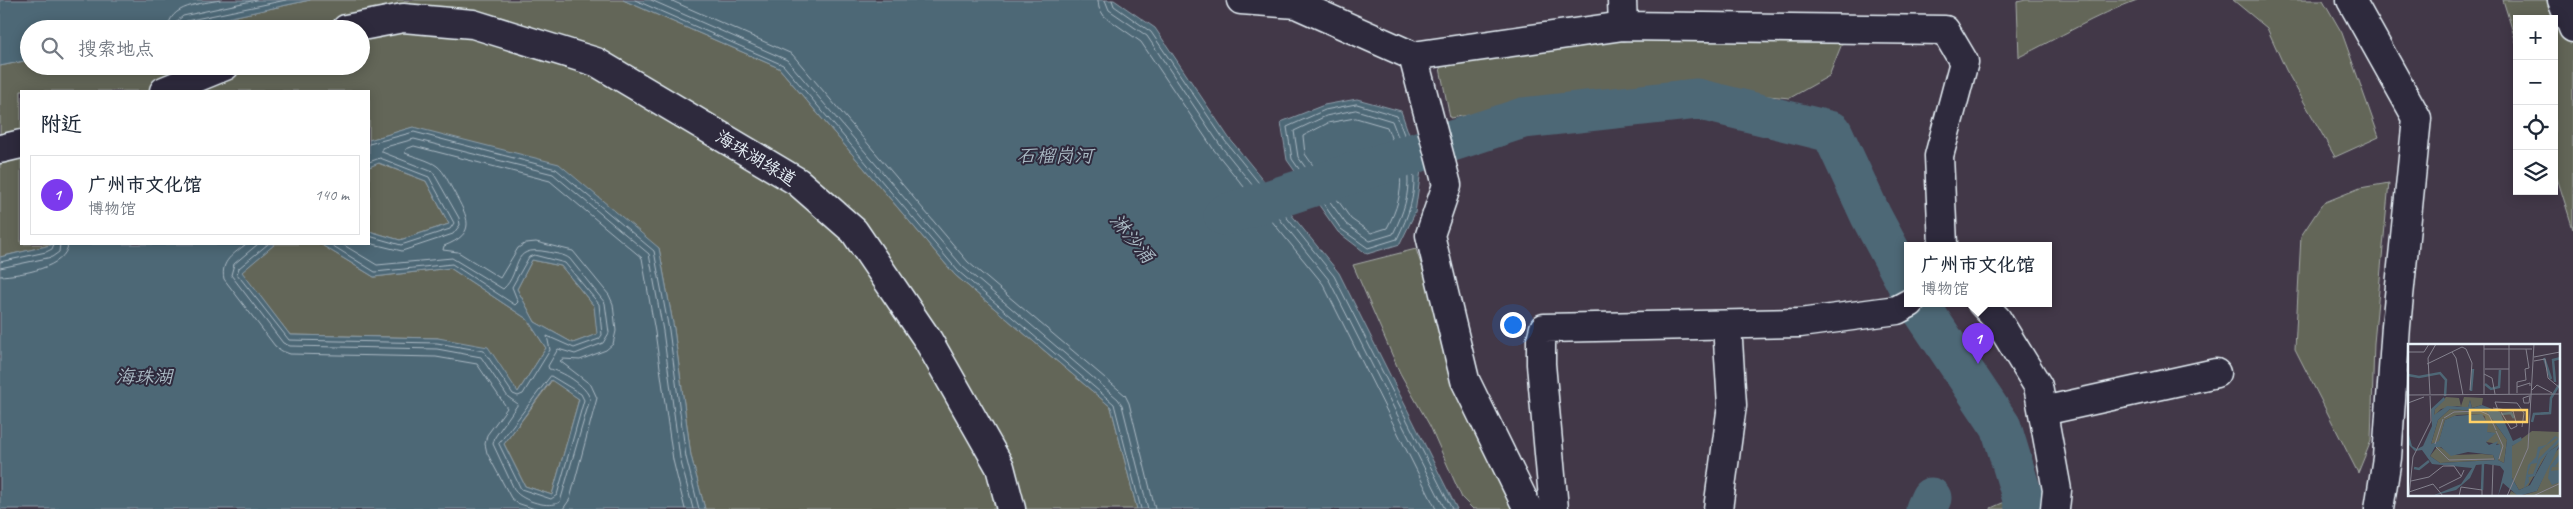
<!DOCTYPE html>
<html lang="zh">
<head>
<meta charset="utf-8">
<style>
  :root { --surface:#fff; --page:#f6f6f7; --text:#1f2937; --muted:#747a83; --line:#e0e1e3; --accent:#7c3aed }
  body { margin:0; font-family:Caveat,"LXGW WenKai TC",sans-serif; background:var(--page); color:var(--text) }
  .controls { position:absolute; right:15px; top:15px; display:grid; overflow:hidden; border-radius:0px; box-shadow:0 2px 12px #0003 }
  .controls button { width:45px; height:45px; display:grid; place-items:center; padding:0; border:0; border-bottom:1px solid var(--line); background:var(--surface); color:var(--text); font:25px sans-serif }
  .you { position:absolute; left:1512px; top:324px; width:18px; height:18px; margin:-12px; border:4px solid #fff; border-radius:50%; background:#1a73e8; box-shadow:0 0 0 8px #1a73e833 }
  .badge { display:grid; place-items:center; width:32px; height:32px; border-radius:50%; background:var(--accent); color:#fff; font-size:16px; font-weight:700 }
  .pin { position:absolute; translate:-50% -41px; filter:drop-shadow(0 1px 2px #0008) }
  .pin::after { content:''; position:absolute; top:26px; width:18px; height:15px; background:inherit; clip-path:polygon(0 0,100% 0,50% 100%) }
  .popup { position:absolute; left:1904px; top:242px; width:148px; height:65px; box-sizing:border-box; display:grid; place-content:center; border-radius:0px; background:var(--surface); filter:drop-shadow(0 1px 4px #0005); font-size:16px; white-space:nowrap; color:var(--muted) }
  .popup b { font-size:19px; color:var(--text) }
  .popup::after { content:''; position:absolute; left:50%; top:100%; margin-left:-10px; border:10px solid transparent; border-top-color:var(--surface) }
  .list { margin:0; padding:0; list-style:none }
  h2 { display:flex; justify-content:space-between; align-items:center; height:65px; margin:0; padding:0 20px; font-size:21px }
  h2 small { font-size:16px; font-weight:400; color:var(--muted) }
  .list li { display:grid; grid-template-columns:32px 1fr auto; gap:15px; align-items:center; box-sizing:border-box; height:80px; margin:0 10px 10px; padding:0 10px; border:1px solid var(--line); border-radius:0px }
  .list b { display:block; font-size:19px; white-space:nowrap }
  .list p { margin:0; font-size:16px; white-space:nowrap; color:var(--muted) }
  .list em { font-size:16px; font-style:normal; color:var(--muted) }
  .icon { flex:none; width:28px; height:28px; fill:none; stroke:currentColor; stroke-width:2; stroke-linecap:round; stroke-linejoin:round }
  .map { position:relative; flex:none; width:2573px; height:509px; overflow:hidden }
  .search { position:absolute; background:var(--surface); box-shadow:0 2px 12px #0003; left:20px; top:20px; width:350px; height:55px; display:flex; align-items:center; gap:12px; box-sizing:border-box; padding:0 18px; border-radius:28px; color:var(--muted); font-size:19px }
  .panel { position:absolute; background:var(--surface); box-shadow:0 2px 12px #0003; left:20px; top:90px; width:350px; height:155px; border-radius:0px }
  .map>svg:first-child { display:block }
</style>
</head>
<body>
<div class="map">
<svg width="2573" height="509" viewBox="0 0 2573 509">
  <rect width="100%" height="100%" fill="#423848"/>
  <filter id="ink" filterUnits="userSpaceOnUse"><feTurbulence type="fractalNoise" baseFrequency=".02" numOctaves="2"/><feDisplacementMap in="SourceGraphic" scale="10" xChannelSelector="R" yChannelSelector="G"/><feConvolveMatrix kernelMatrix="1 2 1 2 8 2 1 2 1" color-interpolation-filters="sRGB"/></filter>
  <g filter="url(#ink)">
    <!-- green -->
    <g fill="#646658" stroke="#a6aca8">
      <path d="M310,0h313l156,68 176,207 156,132 26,102h-432l-14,-53 -17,-127 -15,-81 -245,-121 -45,13v-49h-348v153h34l-55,13v-191l29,-6v6h332v-37h-185z"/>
      <path d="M2026,0h111c-41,15 -79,38 -118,57l-2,-55z"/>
      <path d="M2233,0h90l19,33 37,104 -44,20 -49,-87 -19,-42z"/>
      <path d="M2503,0h70v229l-19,-61v-149h-37v26z"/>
      <path d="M1614,36l229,5 -14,35 -39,22 -56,-5h-87l-121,13 -76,12 -11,-55z"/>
      <path d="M378,163l48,18 23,43 -49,16 -31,-9v-64z"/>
      <path d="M2389,183l-15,160 -3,98 -13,32 -63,-124 6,-113 22,-33 37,-15z"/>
      <path d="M275,244h45l54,33 76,-9 77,51 19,29 -28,44 -80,-54 -148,-3 -49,-63z"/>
      <path d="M1416,249l14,42 91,218h-48l-11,-11 -32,-72 -30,-53 -47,-108z"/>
      <path d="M532,260l29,6 33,40 4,28 -25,9 -38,-21 -18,-33z"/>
      <path d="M552,380l27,19 -27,96 -27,-9 -21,-42z"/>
      <path d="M2039,487l1,22h-49v-1z"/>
    </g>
    <!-- water -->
    <g fill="#4e6776" stroke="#8c9eaa" fill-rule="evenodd">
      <path d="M0,0h310l-134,29h-147v31l-29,6z"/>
      <path d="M623,0h491l41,28 74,110 110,135 118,236h-320l-26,-102 -156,-132 -176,-207z"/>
      <path d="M1357,99l44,12 20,59 -6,43 -15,31 -33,10 -29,-22 -51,-72 -6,-38 43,-17z"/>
      <path d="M413,127l146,37 100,84 15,81 17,127 14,53h-705v-252l55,-13h220l-33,28 48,63 148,3 50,9 30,45 28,-44 -19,-29 -77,-51 -76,9 -54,-33h49v-13l31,9 49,-16 -23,-43 -47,-18 -10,4v-27zM532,260l29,6 33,40 3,28 -24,9 -38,-21 -18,-33zM551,380l28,19 -27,96 -27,-9 -21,-42z"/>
    </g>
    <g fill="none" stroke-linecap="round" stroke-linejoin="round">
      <!-- shore -->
      <g stroke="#aabac4" stroke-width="1">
        <path d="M635,0l148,65 175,206 156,133 27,105"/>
        <path d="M651,0l136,60 176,207 155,132 4,6 26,104"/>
        <path d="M670,0l122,54 176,208 157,133 4,8 26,106"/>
        <path d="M1098,0l1,8 5,8 37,26 73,108 109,134 113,225"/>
        <path d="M1105,0l4,10 38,26 73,109 109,135 116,229"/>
        <path d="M1112,0l2,6 37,26 74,109 109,135 118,233"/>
        <path d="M168,29c1,-25 34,-25 52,-29"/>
        <path d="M175,29l2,-8 6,-5 73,-16"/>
        <path d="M181,29l5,-8 100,-21"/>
        <path d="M1357,104l40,12c20,51 25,73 0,123l-29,9 -27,-19 -49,-70 -5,-32 38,-17z"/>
        <path d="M1356,110l36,11c18,46 24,67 1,113l-23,7 -24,-17 -48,-67 -4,-26 32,-15z"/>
        <path d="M1356,118l31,9c15,39 21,62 0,101l-16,5 -20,-14 -46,-65 -2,-18 25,-13z"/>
        <path d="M369,144l45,-12 142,37 98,82 15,79 17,127 13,52"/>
        <path d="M369,162l11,-4 49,19 25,46 -4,6 -49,16 -32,-9"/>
        <path d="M369,243l33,8 51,-17 7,-9 -1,-7 -26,-46 -51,-20v-4l32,-9 139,35 96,80 14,77 17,127 13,51"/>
        <path d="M246,244c-12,10 -26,17 -22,35l51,67 7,5 8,3 146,3 41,7 30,44 -20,27 -2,9 2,9 24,45 6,5 18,6"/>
        <path d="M258,244l-24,20 -3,11 52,68 7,3 147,3 44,8 27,40 10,7 -23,33 -2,7 22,47c8,10 34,18 45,11l30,-103c-3,-13 -29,-29 -41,-30l-1,-3 10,-17 17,5 28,-11 6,-10 -4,-30 -35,-44c-6,-5 -14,-5 -22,-7 -40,-8 -25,20 -45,37l-51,-31 -75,7 -35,-21"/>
        <path d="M268,244l-29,24 -2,6 52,66 148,3 47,8 29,43 5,2 5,-2 27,-44 -3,-14 27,12 25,-9 3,-4 -3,-31 -34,-41 -31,-8 -5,2 -17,30 6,15 -3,3 -63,-41 -77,8 -45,-28"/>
        <path d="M0,262l46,-10 6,-3 2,-5"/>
        <path d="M0,268l52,-11 7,-5 1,-8"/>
        <path d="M0,276c20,-1 67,-8 68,-32"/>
        <path d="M551,376l30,18 3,6 -27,95 -6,4 -30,-10 -22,-45z"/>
        <path d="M563,509l7,-10 27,-101 -6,-13 -31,-24 3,-2 17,1 26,-10 7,-6 3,-13 -3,-27 -4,-9 -36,-44 -37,-9 -10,1 -8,5 -18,30 -42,-26 -15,-2 1,-4c34,-13 24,-28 10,-54 -5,-8 -9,-20 -17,-26 -8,-6 -22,-9 -32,-13l1,-4 8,-3 136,35 92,77 13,74 18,128 12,49"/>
      </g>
      <!-- river -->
      <g stroke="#4e6776" stroke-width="41">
        <path d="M1224,215l299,-97 174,-19 135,33 39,84 37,69"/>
        <path d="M1918,303l83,124 25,82"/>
        <path d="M1926,509l5,-11"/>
      </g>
      <!-- minor casing -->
      <g stroke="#e8f1f8" stroke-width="31">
        <g id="minor">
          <path d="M1241,0l55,4 117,52 210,-30 322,4 19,32 -25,94 4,89"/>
          <path d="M1622,0l1,26"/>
          <path d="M2351,0l66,118 -21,208 -9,132 -8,51"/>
          <path d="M346,29l57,-11 70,6 123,38 202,120 56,49 74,109 72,127 11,42"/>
          <path d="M1413,56l34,129 -17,50 35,145 63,129"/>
          <path d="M164,91l61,-25"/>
          <path d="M0,149l21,-5"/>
          <path d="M1982,303l15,16 41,67 19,104 -2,19"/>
          <path d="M2043,411l173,-38"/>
          <path d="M1554,509l-13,-145v-24l3,-12 256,-5 97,-13 13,-7"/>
          <path d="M1718,509l14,-104 -5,-80"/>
        </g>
      </g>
      <!-- highway casing -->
      <g stroke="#e8f1f8" stroke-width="31">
        <path id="highway" d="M2562,0l11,28"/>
      </g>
      <!-- minor -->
      <use href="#minor" stroke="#2f2a3d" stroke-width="28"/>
      <!-- highway -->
      <use href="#highway" stroke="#2f2a3d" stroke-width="28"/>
    </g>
  </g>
  <g text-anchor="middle" stroke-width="4" stroke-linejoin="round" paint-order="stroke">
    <!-- street labels -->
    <g font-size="18" fill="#e8f1f8" stroke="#2f2a3d">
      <text transform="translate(756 158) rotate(31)" y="6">海珠湖绿道</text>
    </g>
    <!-- water labels -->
    <g font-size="19" font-style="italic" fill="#aabac4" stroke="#2f2a3d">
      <text x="1055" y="162">石榴岗河</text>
      <text transform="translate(1133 238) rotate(51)" y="7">淋沙涌</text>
      <text x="144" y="383">海珠湖</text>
    </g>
  </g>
  <!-- overview -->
  <g transform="translate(2408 344)">
    <rect width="152" height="152" fill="#423848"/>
    <path d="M38,53l13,1 2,8 3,-9 19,1 -1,7 -10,3 -2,-8 -2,8 -11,-2 -16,3 -7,7 1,-7zM42,65l37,3 20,28 -3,23 -6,-3 1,-16 -13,-2 6,-9 -5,-1 -2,-16 -6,-2 -22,1 -12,5 -6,22 -8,2 7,-24zM124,87l28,1v12l-12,8 -20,34 -9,4 -7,-12v-32zM30,102l16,9 28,-1 11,1 2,5 -55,3 -10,-7zM152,104v48h-51l2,-5 9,5 17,-5 17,-38z" fill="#646658"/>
    <path d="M36,53l1,3 -10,9 -1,6 13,-9 21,1 2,-7 2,8 10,-3 18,7 13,29 8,-4 1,3 -10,6v32l7,12 11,-5 18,-33 12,-8 -23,47 -19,5 -15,-13 -5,13 6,-25 -4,-5 -14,-2 -10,1 -6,13 -14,12 -24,6 29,-12 11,-16 -40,-4 -10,-14 -7,1 -6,-6 -1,-14 4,15 5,3 6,-3 9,-20 -1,-17zM42,65l37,3 20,28 -3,23 -6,-3 3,-11 -1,-5 -4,1 2,-4 -9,4 -3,-3 10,-9 -9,-1 1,-8 -6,-10 -28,2 -9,4 -6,21 -8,3 7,-24zM27,103h6l10,9 17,-4 25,3 2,5 -55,3 -10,-7zM147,92l5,3 -4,-1 -16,12 -3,13 -6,1 -3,8 1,10 -5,6 4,-23 8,-8 2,-10 8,-2zM152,109v7l-5,6h5l-8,1 -1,4 9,-1v12l-8,3 -4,-7 2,-12z" fill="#4e6776" fill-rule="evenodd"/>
    <path fill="none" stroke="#4e6776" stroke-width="2.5" d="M136,14l7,21M0,31l11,2 21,-4 6,7 -1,16M147,38l-2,-22 8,-2M77,40l6,5 8,-2 1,-17M63,47l2,-22M93,70l10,-1 3,5M124,78l2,-8 16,-1 1,-15 8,-13M6,124l5,1 10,-8M119,132l7,-1 6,-16 20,-20M74,146l1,-27"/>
    <path fill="none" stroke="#84828e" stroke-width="1" d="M101,0v50M76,5h48M118,5l3,19M0,8h16l5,-8M44,8l4,6 7,37M126,13l26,-5M126,17l11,-2 3,19 13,11M19,20l35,-17 4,2 6,14 -2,27M77,25h24M76,30l8,4 3,16M109,43l13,-4v3M124,46l5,-5 15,8M109,49v-11l9,-2 -1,-11 4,-1M22,50l-2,-36 8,-14M76,50v-50M0,51l153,-1M121,52l-6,2 1,5h5l1,-8M0,59l16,-6M85,64l20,3 4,15 -6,3 -10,-17M90,66l-3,-8 22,1 7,10 -2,14M36,74l10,-6 26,-1 9,4 7,15M88,87l7,15 -4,13M27,100l8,-25M28,103l13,13 45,-1M3,137l18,-4 14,-11h11l7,10M31,144l22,-11 3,-7M1,148l24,-8 10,12M1,152l4,-39 18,-36 -1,-25M51,152l2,-9 21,3v6M84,152l1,-31M99,152l21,-48 6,-104M125,152l28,-13"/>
    <path fill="#ffd166" fill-opacity="0.15" stroke="#ffd166" stroke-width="2.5" d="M62,66h57v12h-57z"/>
    <rect width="152" height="152" fill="none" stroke="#e8f1f8" stroke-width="2.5"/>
  </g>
</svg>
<div class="controls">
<button>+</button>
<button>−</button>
<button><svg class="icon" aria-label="locate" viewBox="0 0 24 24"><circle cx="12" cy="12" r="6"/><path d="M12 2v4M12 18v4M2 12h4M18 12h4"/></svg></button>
<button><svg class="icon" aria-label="layers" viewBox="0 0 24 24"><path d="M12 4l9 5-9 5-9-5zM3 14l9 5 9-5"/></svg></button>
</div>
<div class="you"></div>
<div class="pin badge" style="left:1978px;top:364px">1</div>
<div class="popup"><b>广州市文化馆</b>博物馆</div>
<div class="search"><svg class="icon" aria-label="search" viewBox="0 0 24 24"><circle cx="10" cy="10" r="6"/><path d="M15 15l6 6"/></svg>搜索地点</div>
<section class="panel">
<h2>附近<small></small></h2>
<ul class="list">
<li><span class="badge">1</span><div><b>广州市文化馆</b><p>博物馆</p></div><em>140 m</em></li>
</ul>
</section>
</div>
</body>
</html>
